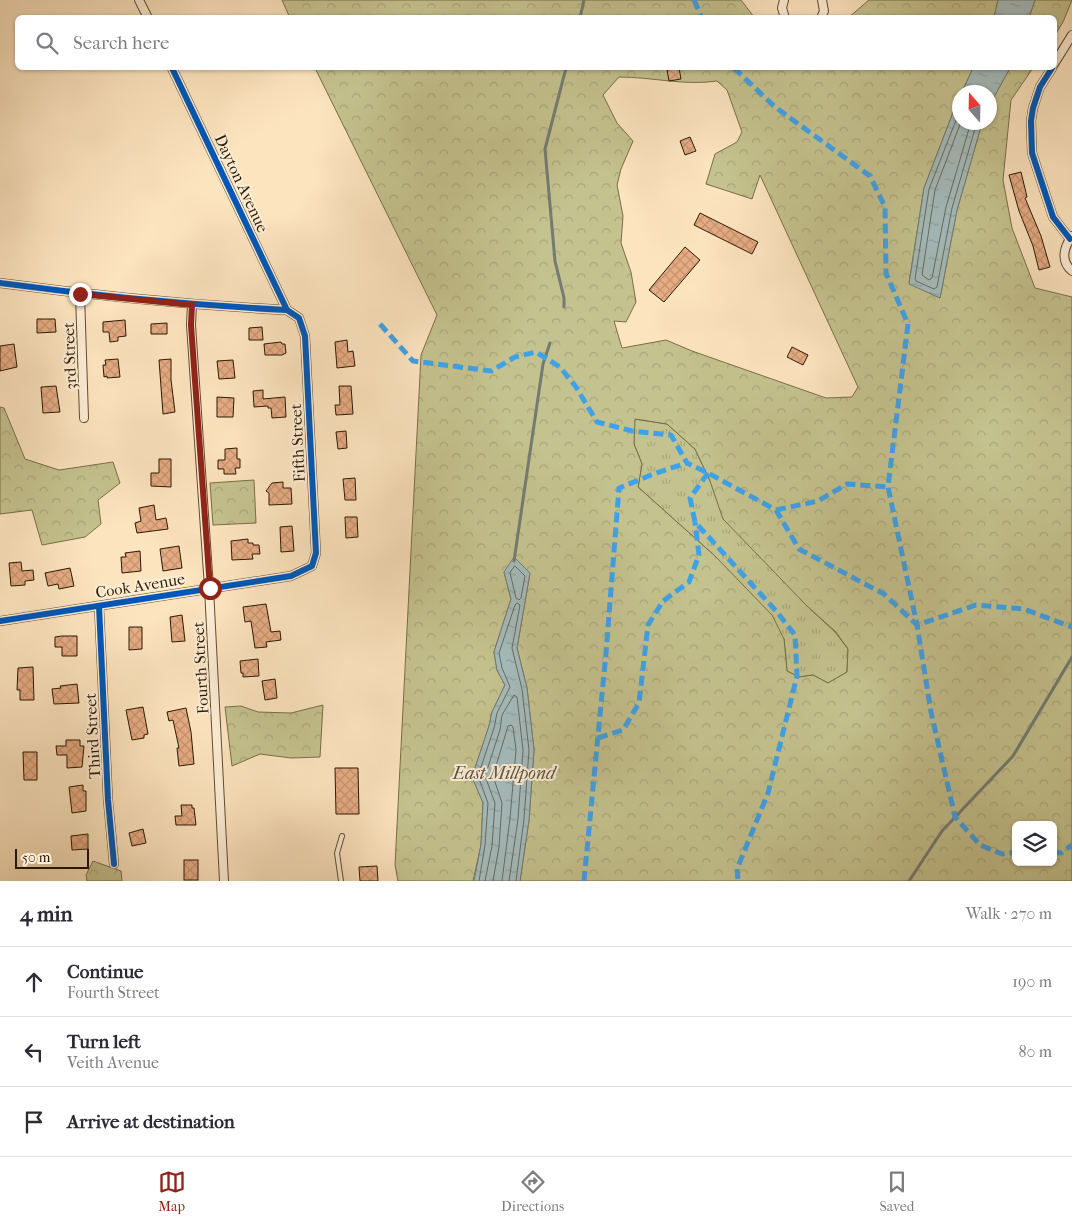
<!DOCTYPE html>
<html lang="en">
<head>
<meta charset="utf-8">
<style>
  :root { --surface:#fff; --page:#f7f7f7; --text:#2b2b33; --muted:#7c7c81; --line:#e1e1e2; --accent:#8f2418 }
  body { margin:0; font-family:"IM FELL French Canon",serif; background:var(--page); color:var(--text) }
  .controls { position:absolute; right:15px; bottom:15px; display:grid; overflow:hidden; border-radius:8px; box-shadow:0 1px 4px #0004 }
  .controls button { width:45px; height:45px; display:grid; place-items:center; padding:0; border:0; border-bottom:1px solid var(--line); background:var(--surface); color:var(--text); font:25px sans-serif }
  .compass { position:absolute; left:952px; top:85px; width:45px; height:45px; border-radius:50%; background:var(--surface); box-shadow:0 1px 4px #0004; rotate:340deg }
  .scale { position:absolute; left:15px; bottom:12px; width:74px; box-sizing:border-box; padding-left:5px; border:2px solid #2c1903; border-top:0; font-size:14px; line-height:18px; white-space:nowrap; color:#2c1903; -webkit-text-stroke:4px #fdedd5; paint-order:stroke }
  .stop { position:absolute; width:15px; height:15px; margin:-11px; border:4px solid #8f2418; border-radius:50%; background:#fff }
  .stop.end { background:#8f2418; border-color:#fff; box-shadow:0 1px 5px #0008 }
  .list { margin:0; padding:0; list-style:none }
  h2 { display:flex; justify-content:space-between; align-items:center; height:65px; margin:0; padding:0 20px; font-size:21px }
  h2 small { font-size:16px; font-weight:400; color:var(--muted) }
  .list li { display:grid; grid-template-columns:32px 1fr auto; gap:15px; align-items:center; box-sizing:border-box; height:70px; padding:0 20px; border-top:1px solid var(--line) }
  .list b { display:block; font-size:19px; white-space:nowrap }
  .list p { margin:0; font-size:16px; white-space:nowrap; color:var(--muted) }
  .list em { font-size:16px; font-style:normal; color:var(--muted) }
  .icon { flex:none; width:28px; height:28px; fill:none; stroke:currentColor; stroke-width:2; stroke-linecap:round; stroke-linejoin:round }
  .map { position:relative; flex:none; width:1072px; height:881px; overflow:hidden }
  .search { position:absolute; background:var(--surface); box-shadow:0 1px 4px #0004; left:15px; right:15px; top:15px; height:55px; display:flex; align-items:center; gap:12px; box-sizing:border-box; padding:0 18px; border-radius:8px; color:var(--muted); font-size:19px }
  .sheet { height:275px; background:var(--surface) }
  nav { display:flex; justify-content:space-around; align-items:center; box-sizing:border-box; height:70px; border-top:1px solid var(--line); background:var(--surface); font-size:14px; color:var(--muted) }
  nav a { display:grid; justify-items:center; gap:2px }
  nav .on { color:var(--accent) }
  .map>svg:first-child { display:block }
</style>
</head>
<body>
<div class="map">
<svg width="1072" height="881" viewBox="0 0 1072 881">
  <defs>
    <pattern id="grass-tufts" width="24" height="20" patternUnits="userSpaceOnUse" patternTransform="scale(1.25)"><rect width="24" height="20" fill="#c4c28e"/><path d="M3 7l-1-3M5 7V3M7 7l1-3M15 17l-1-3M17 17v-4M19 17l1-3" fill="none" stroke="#a9a679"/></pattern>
    <pattern id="forest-crowns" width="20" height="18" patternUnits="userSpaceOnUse" patternTransform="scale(1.25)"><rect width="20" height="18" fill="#c4c28e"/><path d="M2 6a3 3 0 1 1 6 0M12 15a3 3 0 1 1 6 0" fill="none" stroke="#a9a679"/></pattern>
    <pattern id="water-ripples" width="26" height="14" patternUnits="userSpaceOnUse" patternTransform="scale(1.25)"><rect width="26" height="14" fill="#a4bcbd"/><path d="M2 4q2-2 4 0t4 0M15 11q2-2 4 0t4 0" fill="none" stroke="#8da1a1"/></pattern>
    <pattern id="building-cross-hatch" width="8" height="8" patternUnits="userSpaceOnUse" patternTransform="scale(1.25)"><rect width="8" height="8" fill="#e6ac83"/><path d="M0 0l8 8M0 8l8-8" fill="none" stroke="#c59370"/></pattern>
  </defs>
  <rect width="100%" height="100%" fill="#fce4bf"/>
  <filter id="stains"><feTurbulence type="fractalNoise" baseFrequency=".004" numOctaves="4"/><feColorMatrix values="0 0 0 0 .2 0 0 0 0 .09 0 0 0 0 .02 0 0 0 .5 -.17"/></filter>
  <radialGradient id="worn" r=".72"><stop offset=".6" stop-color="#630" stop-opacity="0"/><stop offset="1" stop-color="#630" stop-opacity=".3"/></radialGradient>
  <!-- grass -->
  <path fill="url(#grass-tufts)" stroke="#786e48" d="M634,419l33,5 28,25 15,32 97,125 28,26 13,17 -1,23 -19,11 -15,-8 -14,2 -12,-6 -3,-32 -69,-83 -77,-69 4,-23 -8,-20z"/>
  <!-- forest -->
  <g fill="url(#forest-crowns)" stroke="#786e48" fill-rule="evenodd">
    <path d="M282,0h459l13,17 -464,1z"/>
    <path d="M869,0h129l-4,17 -146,1z"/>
    <path d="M1035,0h37l-9,22 -8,13 -1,-17h-25z"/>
    <path d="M315,68h658l-11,24h-2l-1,5 -35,91 -15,95 31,15 17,-88 25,-87 8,-1v-18l20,-36h23l-22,32 -8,80 9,48 23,60 37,9v584h-552l9,-61 5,-70 -7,-62 -10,-40 13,-75 -26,-1 7,27 -17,53 3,18 8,15 -13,27 -3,14 -17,51 11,25 -2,43 -8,36h-75l-3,-16 26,-510 16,-40zM619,77c33,0 66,9 98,4l10,9 15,42 -5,10 -22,12 -9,30 46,15 8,-24 98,212 -6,10 -26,1 -134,-47 -26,-11 -44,8 -8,-27 12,1 10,-20 -5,-30 -10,-29 2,-27 -6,-31 4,-16 12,-28 -16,-18 -14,-28zM635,419l32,5 28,25 15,32 13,38 84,87 29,26 12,17 -1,23 -19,11 -15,-8 -14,2 -12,-6 -3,-32 -12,-24 -57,-59 -77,-69 4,-23 -8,-20zM1016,825h37v37h-37z"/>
    <path d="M0,407l4,1 21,51 34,11 54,-8 7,21 -22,17 3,24 -16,13 -43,8 -10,-35 -32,4z"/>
    <path d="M254,480l2,43 -43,2 -3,-42z"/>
    <path d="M323,705l-3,52 -29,1 -31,-4 -28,12 -7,-59 16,-1 17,6 33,1z"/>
    <path d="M93,861l28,10 1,10h-35l-1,-6z"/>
  </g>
  <!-- water -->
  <g fill="url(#water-ripples)" stroke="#747b73">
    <path d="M998,0h37l-6,17h-35z"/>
    <path d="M973,68h37l-20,36v-12h-28z"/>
    <path d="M959,97l1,25 22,1 -25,87 -17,88 -31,-14 15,-96z"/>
    <path d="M514,557l16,16 -13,75 10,40 7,62 -5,70 -9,61h-46l7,-36 2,-42 -11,-26 17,-51 3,-14 13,-27 -8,-15 -3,-18 17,-53 -7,-27z"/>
  </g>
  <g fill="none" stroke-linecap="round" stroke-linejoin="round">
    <!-- shore -->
    <g stroke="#686a60" stroke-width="1">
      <path d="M960,110l-31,79 -14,90 1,2 18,8 3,-2 15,-79 25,-86"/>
      <path d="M961,122l-26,68 -13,85 7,5 3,-2 14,-71 25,-85"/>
      <path d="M515,566l10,10 -4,22 -2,2 -3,-2 -6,-25z"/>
      <path d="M479,881l6,-36 3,-42 -10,-27 16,-48 3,-15 13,-26 -8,-19 -3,-15 16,-48 2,-2 3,2 -8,43 10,41 7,61 -5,69 -8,62"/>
      <path d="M485,881l7,-35 3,-43 -10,-27 15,-46 2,-15 12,-20 3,2 6,53 -5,69 -9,62"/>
      <path d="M493,881l6,-34 3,-44 -9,-27 15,-50 3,-1 2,2 3,23 -6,68 -8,63"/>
    </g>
    <!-- stream -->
    <g stroke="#747b73" stroke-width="3">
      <path d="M580,18l4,-18"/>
      <path d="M564,307v-9l-9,-37 -10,-112 21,-81"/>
      <path d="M514,561l29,-197 7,-21"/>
      <path d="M909,881l33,-50 71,-75 59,-99"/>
    </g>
  </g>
  <!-- building -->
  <g fill="url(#building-cross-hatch)" stroke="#2c1903">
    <path d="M679,68l2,11 -12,2 -2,-11z"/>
    <path d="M690,137l6,14 -11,4 -5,-14z"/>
    <path d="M1021,172l6,25 -2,1 16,38 9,31 -11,3 -6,-24 -14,-35 -10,-36z"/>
    <path d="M700,213l58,29 -6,12 -58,-29z"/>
    <path d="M685,247l15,13 -36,42 -15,-12z"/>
    <path d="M37,319h18l1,13 -19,1z"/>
    <path d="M125,320l1,16 -8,1v4l-8,1 -1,-10h-6v-10z"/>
    <path d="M167,323v11h-16v-10z"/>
    <path d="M262,327l1,13h-14v-12z"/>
    <path d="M347,340l1,12 5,-1 2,15 -18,2 -2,-26z"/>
    <path d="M281,342l1,2h3l1,9 -4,2h-17l-1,-11z"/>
    <path d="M14,344l3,23 -17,4v-25z"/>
    <path d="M792,347l16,8 -5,10 -16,-8z"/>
    <path d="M118,359l2,18 -13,1v-2l-3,1 -1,-12h3l-1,-5z"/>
    <path d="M171,359v21l4,32 -12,2 -4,-54z"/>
    <path d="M233,360l2,18 -16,1 -2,-18z"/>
    <path d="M56,386l4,26 -17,1 -2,-26z"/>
    <path d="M339,386h12l2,28 -17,1 -1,-10h5z"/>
    <path d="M263,390v9l22,-2 1,20 -14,1 -1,-10h-3v-2l-14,1 -1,-16z"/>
    <path d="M217,397l17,1 -1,19h-16z"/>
    <path d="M346,431l1,17 -9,1 -2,-17z"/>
    <path d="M237,448v11h3v9h-5l1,6h-12v-5h-6v-9h7v-11z"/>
    <path d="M159,459h12v28l-20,-1v-13h8z"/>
    <path d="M355,478l1,22h-11l-2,-21z"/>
    <path d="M283,482v6h8l1,16 -23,1v-12l-3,-2 6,-8z"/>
    <path d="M154,505l2,15 10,-2 2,11 -31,4 -2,-10 6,-2 -2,-13z"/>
    <path d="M345,517h12l1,20 -12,1z"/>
    <path d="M292,526l2,25 -13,1 -1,-25z"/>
    <path d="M248,539v4h5v2h6l1,9h-8l1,5 -21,1 -1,-19z"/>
    <path d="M179,546l3,22 -19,3 -3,-22z"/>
    <path d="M140,551l1,20 -19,2 -1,-16h5l-1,-4z"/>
    <path d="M21,562l1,9 11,-1 1,10 -9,1v4l-14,1 -2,-23z"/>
    <path d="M70,568l4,18 -15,3 -1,-5 -10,2 -3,-13z"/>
    <path d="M266,604l5,28 9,-1 1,9 -15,2 1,5 -12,1 -4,-27 -6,1 -2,-15z"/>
    <path d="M182,615l3,26 -13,1 -2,-25z"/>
    <path d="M129,627h13v22l-13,1z"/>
    <path d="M62,636h15v20h-15v-9h-7v-10z"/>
    <path d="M258,659l1,17 -16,1v-4h-2l-1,-12z"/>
    <path d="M33,667l1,33h-14v-10h-3l1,-22z"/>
    <path d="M275,679l2,19 -12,2 -3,-19z"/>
    <path d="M77,684l2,19 -25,1 -2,-15 9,-1 -1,-2z"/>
    <path d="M143,707l5,27 -4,1v3l-12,2 -6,-30z"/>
    <path d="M186,708l5,24 3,32 -15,2 -2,-18h2l-6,-28 -4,1 -2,-9z"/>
    <path d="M66,740h14v6h4l-2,21 -15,1v-13h-10l-1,-9h10z"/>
    <path d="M23,752h14v28h-13z"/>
    <path d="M335,768h23l1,46h-23z"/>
    <path d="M83,785v6h3v20l-14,2 -3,-26z"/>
    <path d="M181,805h11v3h2l2,17h-20l-1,-9h7z"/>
    <path d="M143,829l3,14 -14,3 -3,-13z"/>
    <path d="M88,834v15l-16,1 -1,-14z"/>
    <rect x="184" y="860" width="14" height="20"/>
    <path d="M377,866l1,15h-18l-1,-14z"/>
  </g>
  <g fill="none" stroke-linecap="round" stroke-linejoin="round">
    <!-- service casing -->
    <g stroke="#604c32" stroke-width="6">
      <path id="service" d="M341,881l-4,-28 5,-17"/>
    </g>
    <!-- minor casing -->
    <g stroke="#604c32" stroke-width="10">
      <g id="minor">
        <path d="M139,0l9,18"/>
        <path d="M784,0l-2,8 3,10"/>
        <path d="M821,18l3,-7 -2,-11"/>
        <path d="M1054,64l18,-29"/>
        <path d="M172,68l115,242"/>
        <path d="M1052,68l-12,19 -7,21 -2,13 1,32 21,64 17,22"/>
        <path d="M1072,236c-8,11 -12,25 0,35"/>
        <path d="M0,283c96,13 191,22 287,27l12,8 6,18 11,217 -4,13 -21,10 -291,45"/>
        <path d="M80,294l4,124"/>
        <path d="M192,305l-1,20 18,263 15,293"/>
        <path d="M99,606l9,194 6,64"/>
      </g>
    </g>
    <!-- service -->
    <use href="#service" stroke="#fdedd5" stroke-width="4"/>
    <!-- minor -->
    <use href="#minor" stroke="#fdedd5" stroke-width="8"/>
    <!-- quiet -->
    <g stroke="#3ea2e9" stroke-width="5" stroke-dasharray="10 5" stroke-linecap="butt">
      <path d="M694,0l8,18"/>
      <path d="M734,68l41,39 95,69 15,31 1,66 22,51 -20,163 29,138 14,87 24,105 25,28 22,9 14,-2"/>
      <path d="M380,324l33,37 78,10 24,-14 21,-5 24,15 16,20 21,35 35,9 39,4 16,28 21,10 68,37 23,39 85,45 33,31 59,-20 48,4 48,18"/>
      <path d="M708,473l-18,25 5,24 82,90 18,23 2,41 -29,117 -31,76 1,12"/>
      <path d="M776,510l42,-9 29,-17 41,3"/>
      <path d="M598,738l25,-8 16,-27 9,-78 15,-24 26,-19 10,-27 -4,-33"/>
      <path d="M1053,852l8,1 11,-8"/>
      <path d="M584,881l22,-228 13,-165 37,-15 31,-10"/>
    </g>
    <!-- cycleway casing -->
    <g stroke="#fdedd5" stroke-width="9">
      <g id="cycleway">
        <path d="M172,68l115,242"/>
        <path d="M1052,68l-12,19 -7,21 -2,13 1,32 21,64 17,22"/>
        <path d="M0,283c96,13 191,22 287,27l12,8 6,18 11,217 -4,13 -21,10 -291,45"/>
        <path d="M99,606l9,194 6,64"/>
      </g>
    </g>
    <!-- cycleway -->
    <use href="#cycleway" stroke="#0057b8" stroke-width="6"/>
  </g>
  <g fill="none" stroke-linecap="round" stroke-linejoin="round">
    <!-- route -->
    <path stroke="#8f2418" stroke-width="6" d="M80,294l112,11 -1,20 19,263"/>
  </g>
  <g text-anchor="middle" stroke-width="4" stroke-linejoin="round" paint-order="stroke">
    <!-- street labels -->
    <g font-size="16" fill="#2c1903" stroke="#fdedd5">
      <text transform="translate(242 183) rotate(65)" y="6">Dayton Avenue</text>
      <text transform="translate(69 356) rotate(-92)" y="6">3rd Street</text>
      <text transform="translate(297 443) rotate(-93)" y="6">Fifth Street</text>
      <text transform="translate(140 585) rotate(-9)" y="6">Cook Avenue</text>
      <text transform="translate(200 668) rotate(-93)" y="6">Fourth Street</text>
      <text transform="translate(92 736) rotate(-93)" y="6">Third Street</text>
    </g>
    <!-- water labels -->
    <g font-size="18" font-style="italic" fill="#565244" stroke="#fdedd5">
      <text x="504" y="779">East Millpond</text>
    </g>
  </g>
  <rect width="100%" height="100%" filter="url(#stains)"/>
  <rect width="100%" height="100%" fill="url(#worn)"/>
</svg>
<div class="controls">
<button><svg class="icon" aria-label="layers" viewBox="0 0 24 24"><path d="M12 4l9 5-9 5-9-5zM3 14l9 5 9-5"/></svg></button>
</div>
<svg class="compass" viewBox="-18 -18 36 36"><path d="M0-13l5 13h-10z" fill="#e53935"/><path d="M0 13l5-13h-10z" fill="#7c7c81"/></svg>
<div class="scale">50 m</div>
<div class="stop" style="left:210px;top:588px"></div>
<div class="stop end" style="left:80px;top:294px"></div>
<div class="search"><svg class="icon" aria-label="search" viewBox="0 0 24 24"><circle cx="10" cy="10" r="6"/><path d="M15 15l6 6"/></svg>Search here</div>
</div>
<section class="sheet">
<h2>4 min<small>Walk · 270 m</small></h2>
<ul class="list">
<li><svg class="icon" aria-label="ahead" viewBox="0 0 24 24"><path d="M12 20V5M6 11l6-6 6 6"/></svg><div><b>Continue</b><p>Fourth Street</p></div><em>190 m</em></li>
<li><svg class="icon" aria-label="left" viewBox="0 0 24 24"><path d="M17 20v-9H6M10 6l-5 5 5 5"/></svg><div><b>Turn left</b><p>Veith Avenue</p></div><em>80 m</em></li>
<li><svg class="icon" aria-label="arrive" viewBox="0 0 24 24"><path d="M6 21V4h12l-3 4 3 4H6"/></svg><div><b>Arrive at destination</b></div></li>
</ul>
</section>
<nav>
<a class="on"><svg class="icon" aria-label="map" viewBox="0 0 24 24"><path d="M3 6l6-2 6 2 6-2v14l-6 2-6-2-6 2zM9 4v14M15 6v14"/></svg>Map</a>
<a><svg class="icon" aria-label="directions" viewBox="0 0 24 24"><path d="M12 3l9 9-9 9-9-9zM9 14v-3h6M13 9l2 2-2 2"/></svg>Directions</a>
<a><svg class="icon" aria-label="saved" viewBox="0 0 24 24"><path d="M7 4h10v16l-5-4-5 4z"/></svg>Saved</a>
</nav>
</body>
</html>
